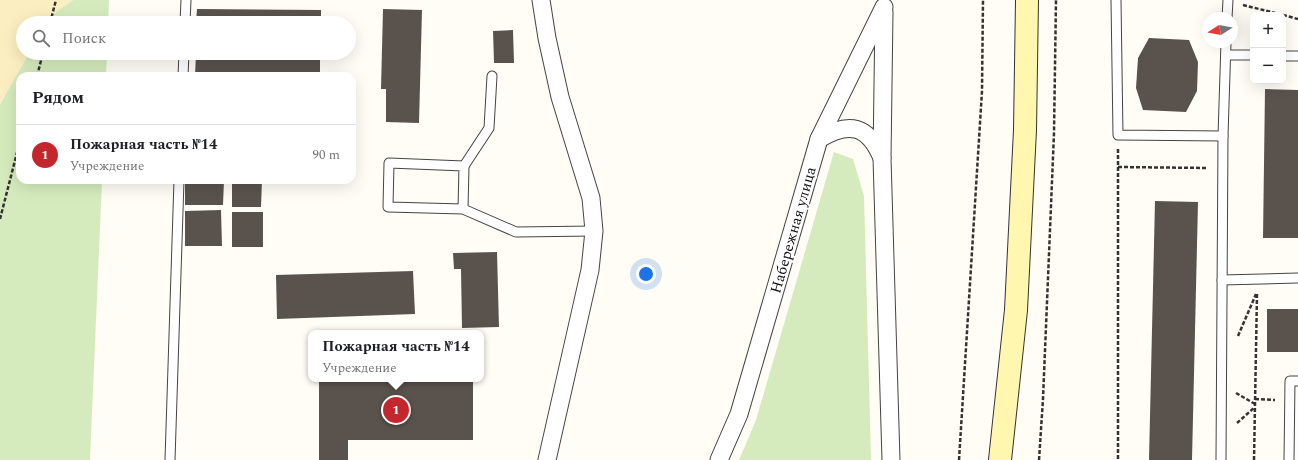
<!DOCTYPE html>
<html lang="ru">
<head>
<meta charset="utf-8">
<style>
  :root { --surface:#fff; --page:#f2f2f2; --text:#202124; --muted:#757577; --line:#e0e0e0; --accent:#c4262e }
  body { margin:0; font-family:Spectral,serif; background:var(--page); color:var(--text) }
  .controls { position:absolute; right:12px; top:12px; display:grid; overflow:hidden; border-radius:8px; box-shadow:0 4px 16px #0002 }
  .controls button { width:36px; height:36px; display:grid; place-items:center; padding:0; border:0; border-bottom:1px solid var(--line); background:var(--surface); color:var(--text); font:20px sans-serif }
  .compass { position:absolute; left:1202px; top:12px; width:36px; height:36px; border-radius:50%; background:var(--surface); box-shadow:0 4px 16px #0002; rotate:259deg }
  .you { position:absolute; left:646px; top:274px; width:14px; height:14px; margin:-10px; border:3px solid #fff; border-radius:50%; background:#1a73e8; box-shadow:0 0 0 6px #1a73e833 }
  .badge { display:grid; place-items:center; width:26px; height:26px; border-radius:50%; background:var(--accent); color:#fff; font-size:13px; font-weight:700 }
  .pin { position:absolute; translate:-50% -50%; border:2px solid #fff; box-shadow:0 1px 4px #0006 }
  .popup { position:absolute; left:308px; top:330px; width:176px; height:52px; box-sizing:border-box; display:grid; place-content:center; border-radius:8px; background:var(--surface); filter:drop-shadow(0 1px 3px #0005); font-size:13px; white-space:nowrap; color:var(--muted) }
  .popup b { font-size:15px; color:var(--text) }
  .popup::after { content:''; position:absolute; left:50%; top:100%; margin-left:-8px; border:8px solid transparent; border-top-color:var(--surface) }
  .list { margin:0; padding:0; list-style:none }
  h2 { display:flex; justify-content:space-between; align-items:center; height:52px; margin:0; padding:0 16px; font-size:17px }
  h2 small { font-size:13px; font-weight:400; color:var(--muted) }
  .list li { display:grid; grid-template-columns:26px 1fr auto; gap:12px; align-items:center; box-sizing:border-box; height:60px; padding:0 16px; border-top:1px solid var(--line) }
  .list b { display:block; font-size:15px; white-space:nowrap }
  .list p { margin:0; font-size:13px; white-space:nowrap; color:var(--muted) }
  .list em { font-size:13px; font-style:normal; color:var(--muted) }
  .icon { flex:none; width:22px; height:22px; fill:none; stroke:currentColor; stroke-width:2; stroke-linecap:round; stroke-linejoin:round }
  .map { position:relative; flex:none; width:1298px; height:460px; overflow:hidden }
  .search { position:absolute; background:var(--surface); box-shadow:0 4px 16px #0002; left:16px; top:16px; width:340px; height:44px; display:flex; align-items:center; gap:10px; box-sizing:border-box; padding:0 14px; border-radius:22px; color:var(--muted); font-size:15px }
  .panel { position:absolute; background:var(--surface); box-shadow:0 4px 16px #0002; left:16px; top:72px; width:340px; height:112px; border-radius:12px }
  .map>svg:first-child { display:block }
</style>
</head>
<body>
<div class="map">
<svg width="1298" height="460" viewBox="0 0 1298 460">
  <rect width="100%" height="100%" fill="#fffdf5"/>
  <!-- green -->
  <g fill="#d5ebbd">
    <path d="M73,0h36l-1,23h-62l3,-6z"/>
    <path d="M29,53h78l-1,23h-86v104h82l-12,280h-90v-356z"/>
    <path d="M834,152l19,7 11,37 7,264h-132l17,-40z"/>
  </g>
  <!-- sand -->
  <path fill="#fbeec1" d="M0,0h73l-24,17 -3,6h-23v30h6l-29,51z"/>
  <!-- building -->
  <g fill="#5a524d">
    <path d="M197,9l124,1v13h-125z"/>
    <path d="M383,9l39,1 -3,113 -33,-1v-33h-5z"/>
    <path d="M513,30l1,33h-20l-1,-32z"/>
    <path d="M1149,38l40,2 9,22 -1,29 -11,21 -43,-2 -7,-22 2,-30z"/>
    <path d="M196,53h124v23h-125z"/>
    <path d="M1265,89l33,1v148h-35z"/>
    <path d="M185,180h39l-1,25h-38z"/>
    <path d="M232,180h30l-1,27h-29z"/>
    <path d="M1155,201l43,1 -6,258h-43z"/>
    <path d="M221,210l1,36h-37v-35z"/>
    <rect x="232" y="212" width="31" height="35"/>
    <path d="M497,252l2,75 -37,1 -1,-59h-7l-1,-16z"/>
    <path d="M413,271l2,43 -138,5 -1,-44z"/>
    <rect x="1267" y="309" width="31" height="43"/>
    <path d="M319,379l154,1v60h-125v20h-29z"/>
  </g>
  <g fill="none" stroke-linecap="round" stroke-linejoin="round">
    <!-- lane casing -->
    <g stroke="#444" stroke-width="11">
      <g id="lane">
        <path d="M1116,0l2,135 105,1"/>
        <path d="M1227,18l1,-18"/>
        <path d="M185,23l1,-23"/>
        <path d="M1226,55h27"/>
        <path d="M1283,56h15"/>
        <path d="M183,76l1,-23"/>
        <path d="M464,166l25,-38 3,-52"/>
        <path d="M463,209l1,-43 -75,-3 -1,44 75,2 53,23 78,-1"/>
        <path d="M1222,280l76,-2"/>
        <path d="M170,460l9,-280"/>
        <path d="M1221,460l2,-324 3,-94"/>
        <path d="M1289,460l1,-79h8"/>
      </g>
    </g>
    <!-- street casing -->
    <g stroke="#444" stroke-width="19">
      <g id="street">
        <path d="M541,0l6,38 13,59 31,101 3,33 -4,39 -43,190"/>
        <path d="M884,12l-2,146 9,302"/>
        <path d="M819,139c30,-18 49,-14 63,19"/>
        <path d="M719,460l20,-46 80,-275 65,-132"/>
      </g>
    </g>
    <!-- secondary casing -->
    <g stroke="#333" stroke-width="24">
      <path id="secondary" d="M1000,460l16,-150 9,-180 2,-130"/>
    </g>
    <!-- path -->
    <g stroke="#333" stroke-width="2.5" stroke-dasharray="4 2" stroke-linecap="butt">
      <path d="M1243,5l40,10"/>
      <path d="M1283,15l15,4"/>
      <path d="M50,23l6,-23"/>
      <path d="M37,76l6,-23"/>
      <path d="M1118,149v311"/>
      <path d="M1118,167l90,1"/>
      <path d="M0,219l20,-78"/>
      <path d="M1238,336l18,-42"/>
      <path d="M1236,393l19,11"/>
      <path d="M1255,399l20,1"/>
      <path d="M1237,423l18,-16"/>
      <path d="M959,460l23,-369 1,-91"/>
      <path d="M1039,460l4,-61 11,-266 2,-133"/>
      <path d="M1254,460l3,-166"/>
    </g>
    <!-- lane -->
    <use href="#lane" stroke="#fff" stroke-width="9"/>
    <!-- street -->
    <use href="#street" stroke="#fff" stroke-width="17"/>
    <!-- secondary -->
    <use href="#secondary" stroke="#fff6b0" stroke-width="22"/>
  </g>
  <g text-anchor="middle" stroke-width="4" stroke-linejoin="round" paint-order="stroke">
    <!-- street labels -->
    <g font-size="15" fill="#111" stroke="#fff">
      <text transform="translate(793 230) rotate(-74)" y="5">Набережная улица</text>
    </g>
  </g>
</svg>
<div class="controls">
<button>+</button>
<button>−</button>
</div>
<svg class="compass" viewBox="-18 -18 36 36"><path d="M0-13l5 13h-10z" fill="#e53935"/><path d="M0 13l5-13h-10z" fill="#757577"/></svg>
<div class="you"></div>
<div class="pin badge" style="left:396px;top:410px">1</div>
<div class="popup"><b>Пожарная часть №14</b>Учреждение</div>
<div class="search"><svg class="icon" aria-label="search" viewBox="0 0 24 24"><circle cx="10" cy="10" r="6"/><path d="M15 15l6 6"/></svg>Поиск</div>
<section class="panel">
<h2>Рядом<small></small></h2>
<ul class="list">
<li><span class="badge">1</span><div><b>Пожарная часть №14</b><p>Учреждение</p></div><em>90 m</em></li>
</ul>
</section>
</div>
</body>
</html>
